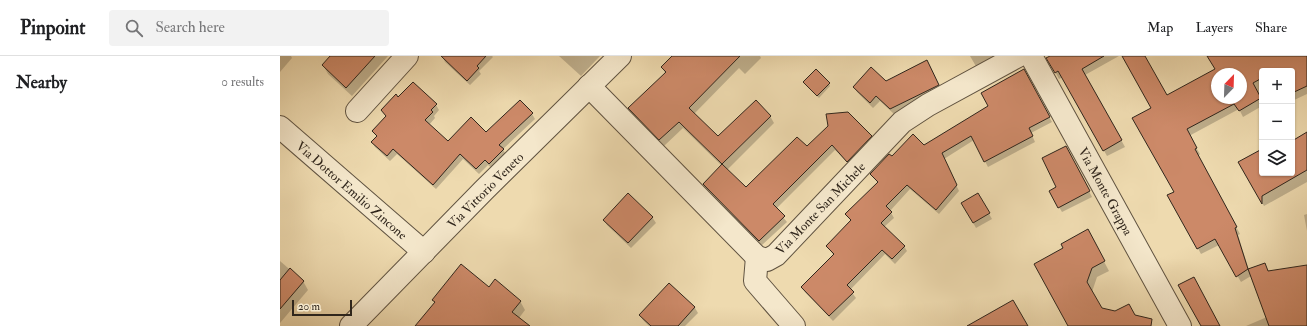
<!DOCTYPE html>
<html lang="en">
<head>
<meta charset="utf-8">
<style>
  :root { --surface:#fff; --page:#f2f2f2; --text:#202124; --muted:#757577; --line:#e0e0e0 }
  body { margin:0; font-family:"IM FELL Double Pica",serif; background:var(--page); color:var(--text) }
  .controls { position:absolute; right:12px; top:12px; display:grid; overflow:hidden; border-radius:4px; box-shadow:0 1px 3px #0004 }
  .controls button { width:36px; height:36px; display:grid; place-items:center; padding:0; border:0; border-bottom:1px solid var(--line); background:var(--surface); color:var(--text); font:20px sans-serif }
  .compass { position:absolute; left:931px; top:12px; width:36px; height:36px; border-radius:50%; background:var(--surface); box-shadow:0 1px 3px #0004; rotate:23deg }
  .scale { position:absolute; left:12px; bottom:10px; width:60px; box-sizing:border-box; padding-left:4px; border:2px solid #30261c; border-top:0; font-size:11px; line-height:14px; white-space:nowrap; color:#30261c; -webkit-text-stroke:3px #f4e7cb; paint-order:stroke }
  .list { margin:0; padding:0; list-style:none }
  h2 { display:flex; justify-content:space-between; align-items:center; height:52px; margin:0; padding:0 16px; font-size:17px }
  h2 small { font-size:13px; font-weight:400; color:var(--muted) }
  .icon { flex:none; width:22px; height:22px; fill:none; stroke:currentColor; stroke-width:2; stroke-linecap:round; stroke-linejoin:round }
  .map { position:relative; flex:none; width:1027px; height:270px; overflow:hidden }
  header { display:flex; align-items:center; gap:24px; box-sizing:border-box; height:56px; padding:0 20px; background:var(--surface); border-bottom:1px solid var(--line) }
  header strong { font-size:19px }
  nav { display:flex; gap:22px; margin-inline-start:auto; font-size:14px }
  .search { width:280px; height:36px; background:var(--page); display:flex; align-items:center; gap:10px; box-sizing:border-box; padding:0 14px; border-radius:4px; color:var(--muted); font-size:15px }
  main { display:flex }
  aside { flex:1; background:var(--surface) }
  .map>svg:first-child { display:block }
</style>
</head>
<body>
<header>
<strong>Pinpoint</strong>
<div class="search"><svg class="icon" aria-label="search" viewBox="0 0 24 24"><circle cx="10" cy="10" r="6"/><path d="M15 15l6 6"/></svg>Search here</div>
<nav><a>Map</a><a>Layers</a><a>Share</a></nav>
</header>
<main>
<aside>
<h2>Nearby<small>0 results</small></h2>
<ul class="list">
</ul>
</aside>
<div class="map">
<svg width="1027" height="270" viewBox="0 0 1027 270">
  <rect width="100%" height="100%" fill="#eedaaf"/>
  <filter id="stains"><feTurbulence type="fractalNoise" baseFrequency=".005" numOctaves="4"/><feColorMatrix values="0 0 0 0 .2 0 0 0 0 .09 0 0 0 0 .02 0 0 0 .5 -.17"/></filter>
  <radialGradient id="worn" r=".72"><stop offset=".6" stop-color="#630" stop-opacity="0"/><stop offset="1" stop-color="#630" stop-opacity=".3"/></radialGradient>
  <!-- shadow -->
  <g fill="#0003" fill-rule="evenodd">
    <path d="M0,0h11l1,2 -12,14z"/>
    <path d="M52,0h56l-36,40 -24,-22 -5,-9z"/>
    <path d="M162,0h50l1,1 -14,14 2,3 -11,11 -25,-23z"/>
    <path d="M279,0h41l-19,20z"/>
    <path d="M394,0h86l1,2 -16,16 -6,-6 -45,46 24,24 52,-22 4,7 -47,47 19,19 61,-41 64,-12 3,5 -23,25 -16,-16 -59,59 11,13 -25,23 -55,-56 -3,-5 18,-18 -39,-38 -19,18 -31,-32 -4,-6 36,-35 -3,-6z"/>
    <path d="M690,0h29l-22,12z"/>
    <path d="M772,0h67l-34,19 40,72 -18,9 -44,-79 -4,2 -11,-21z"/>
    <path d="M843,0h21l23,40 49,-27 -7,-13h98v38l-15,7v-30h-30v35l-19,11 -4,-8 -50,27 11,18 -2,2 42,78 -2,1 11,35 16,-6 4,8 38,-6v60h-61l21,-9 -16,-41 -10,6 -22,-37 -18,9 -32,-59 6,-3 -23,-84zM937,18h24v24h-24z"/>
    <path d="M650,11l11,23 -47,24 -14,-13 -7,7 -16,-16 -3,-5 31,-5z"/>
    <path d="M744,15l28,51 -21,11 4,9 -47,25 -14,-27 -30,19 15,32 -20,23 -29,-25 -20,22 4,7 -10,9 20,19 3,5 -12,13 -10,-10 -35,36 6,8 -23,23 -28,-29 -3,-5 32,-31 -7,-10 24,-25 -5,-7 32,-31 -7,-9 21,-16 32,-12 66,-39z"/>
    <path d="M524,26l25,2 1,2 -11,12z"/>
    <path d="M133,27l23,22 3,5 -5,6 1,2 -6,7 19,17 38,-9 46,-19 3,5 -32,30 3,6 -13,14 -5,-4 -9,9 -16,-15 -27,30 -39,-35 -7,7 -15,-14 -3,-5 5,-5 -3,-6 13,-14 -5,-7 16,-12z"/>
    <path d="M1027,77v49l-43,24 -24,-43 22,-13v23h30v-31z"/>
    <path d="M786,91l26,50 -30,15 -3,-5z"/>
    <path d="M698,138l14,25 -16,9 -14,-25z"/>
    <path d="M1027,158v17l-3,-16z"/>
    <path d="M372,161l4,6 -25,25 -24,-23 -3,-5z"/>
    <path d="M812,183l17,32 -12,6 -5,15 9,17 39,17h-71z"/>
    <path d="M0,205l23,20 5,9 -28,33z"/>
    <path d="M389,228l26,24 3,5 -13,13h-36l-6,-6 -3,-5z"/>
    <path d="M209,232l31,13 5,9 -6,8 9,8h-111l19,-22 -3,-4z"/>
  </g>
  <!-- building -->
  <g fill="#cc8968" stroke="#30261c" fill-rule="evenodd">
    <path d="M50,0h45l-29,32 -24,-23z"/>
    <path d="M161,0h45l-9,10 2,2 -12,13z"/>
    <path d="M392,0h68l-51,52 29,28 38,-36 15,16 -49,48 -43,-42 -20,18 -31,-32 38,-36 -5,-5z"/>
    <path d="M770,0h54l-22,13 40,71 -19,11 -45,-80 -3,2 -9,-15z"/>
    <path d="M842,0h23l22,39 48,-26 -8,-13h100v30l-15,7v-22h-30v7l-9,5 8,15 -22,13 -5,-7 -47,25 10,19 -2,1 42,78 -2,1 13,41 -12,8 -21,-38 -18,10 -30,-54 7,-3 -42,-74 19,-10zM937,18h24v24h-24z"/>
    <path d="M647,4l12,25 -49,24 -14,-13 -6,7 -17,-16 18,-20 15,14z"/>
    <path d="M536,13l14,14 -13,13 -14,-14z"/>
    <path d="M744,13l26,48 -21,11 4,8 -49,26 -13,-26 -29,17 15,32 -21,25 -29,-25 -21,21 6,6 -11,11 24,23 -13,13 -10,-9 -35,35 7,7 -25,24 -28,-29 33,-33 -8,-8 25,-26 -6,-6 33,-32 -8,-8 19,-20 3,2 21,-22 11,11 64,-39 -7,-13z"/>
    <path d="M133,26l24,22 -6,6 2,2 -8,8 23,21 23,-24 15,15 34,-32 13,13 -34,32 5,4 -15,15 -4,-4 -9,9 -16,-15 -27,31 -40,-36 -6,7 -16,-14 6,-6 -5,-5 14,-15 -5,-6 15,-16 2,3z"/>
    <path d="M568,56l24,24 -25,26 -15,-17 -59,59 12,12 -26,25 -56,-57 19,-20 24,23 51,-50 10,9 21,-20 -2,-12z"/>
    <path d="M1027,76v38l-45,26v8l-24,-42 24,-13v24h30v-32z"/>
    <path d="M786,90l24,45 -32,17 -9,-17 7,-4 -14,-29z"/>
    <path d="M348,137l25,24 -25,26 -25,-23z"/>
    <path d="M698,137l12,20 -17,10 -12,-20z"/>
    <path d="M808,173l17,32 -13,7 -5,14 15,26 13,3 14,-7 6,11 17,4 -1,7h-83l-34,-62 29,-16 -2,-4z"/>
    <path d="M985,207l3,8 39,-6v61h-38l-21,-57z"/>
    <path d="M181,208l28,23 6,-8 26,22 -9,11 18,14h-115l20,-24 -3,-2z"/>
    <path d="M10,212l14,13 -24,28v-29z"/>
    <path d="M914,221l26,49h-19l-23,-41z"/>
    <path d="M389,227l26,24 -17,19h-27l-12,-11z"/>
    <path d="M733,244l15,26h-61z"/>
  </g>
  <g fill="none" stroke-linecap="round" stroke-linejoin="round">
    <!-- minor casing -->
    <g stroke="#605341" stroke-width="24">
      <g id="minor">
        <path d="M751,0l149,270"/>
        <path d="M309,30l168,171 10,3 9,-5 126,-133 26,-17 90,-49"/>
        <path d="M77,55l50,-55"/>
        <path d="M0,71l144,125"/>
        <path d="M477,201l-2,24 39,45"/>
        <path d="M71,270l133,-136 136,-134"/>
      </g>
    </g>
    <!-- minor -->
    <use href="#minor" stroke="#f4e7cb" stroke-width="22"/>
  </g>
  <g text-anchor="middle" stroke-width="3" stroke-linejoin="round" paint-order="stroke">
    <!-- street labels -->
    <g font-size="13" fill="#30261c" stroke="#f4e7cb">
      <text transform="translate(72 134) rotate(41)" y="5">Via Dottor Emilio Zincone</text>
      <text transform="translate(205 134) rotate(-45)" y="5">Via Vittorio Veneto</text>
      <text transform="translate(826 135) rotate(61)" y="5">Via Monte Grappa</text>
      <text transform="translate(540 152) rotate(-46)" y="5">Via Monte San Michele</text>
    </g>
  </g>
  <rect width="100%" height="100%" filter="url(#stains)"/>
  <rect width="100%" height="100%" fill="url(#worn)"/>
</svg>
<div class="controls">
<button>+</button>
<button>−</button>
<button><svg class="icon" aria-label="layers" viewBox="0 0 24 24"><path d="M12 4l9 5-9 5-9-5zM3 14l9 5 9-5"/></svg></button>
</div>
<svg class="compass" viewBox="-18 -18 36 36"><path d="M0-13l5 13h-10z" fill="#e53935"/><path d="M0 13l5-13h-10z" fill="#757577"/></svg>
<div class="scale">20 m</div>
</div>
</main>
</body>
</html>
